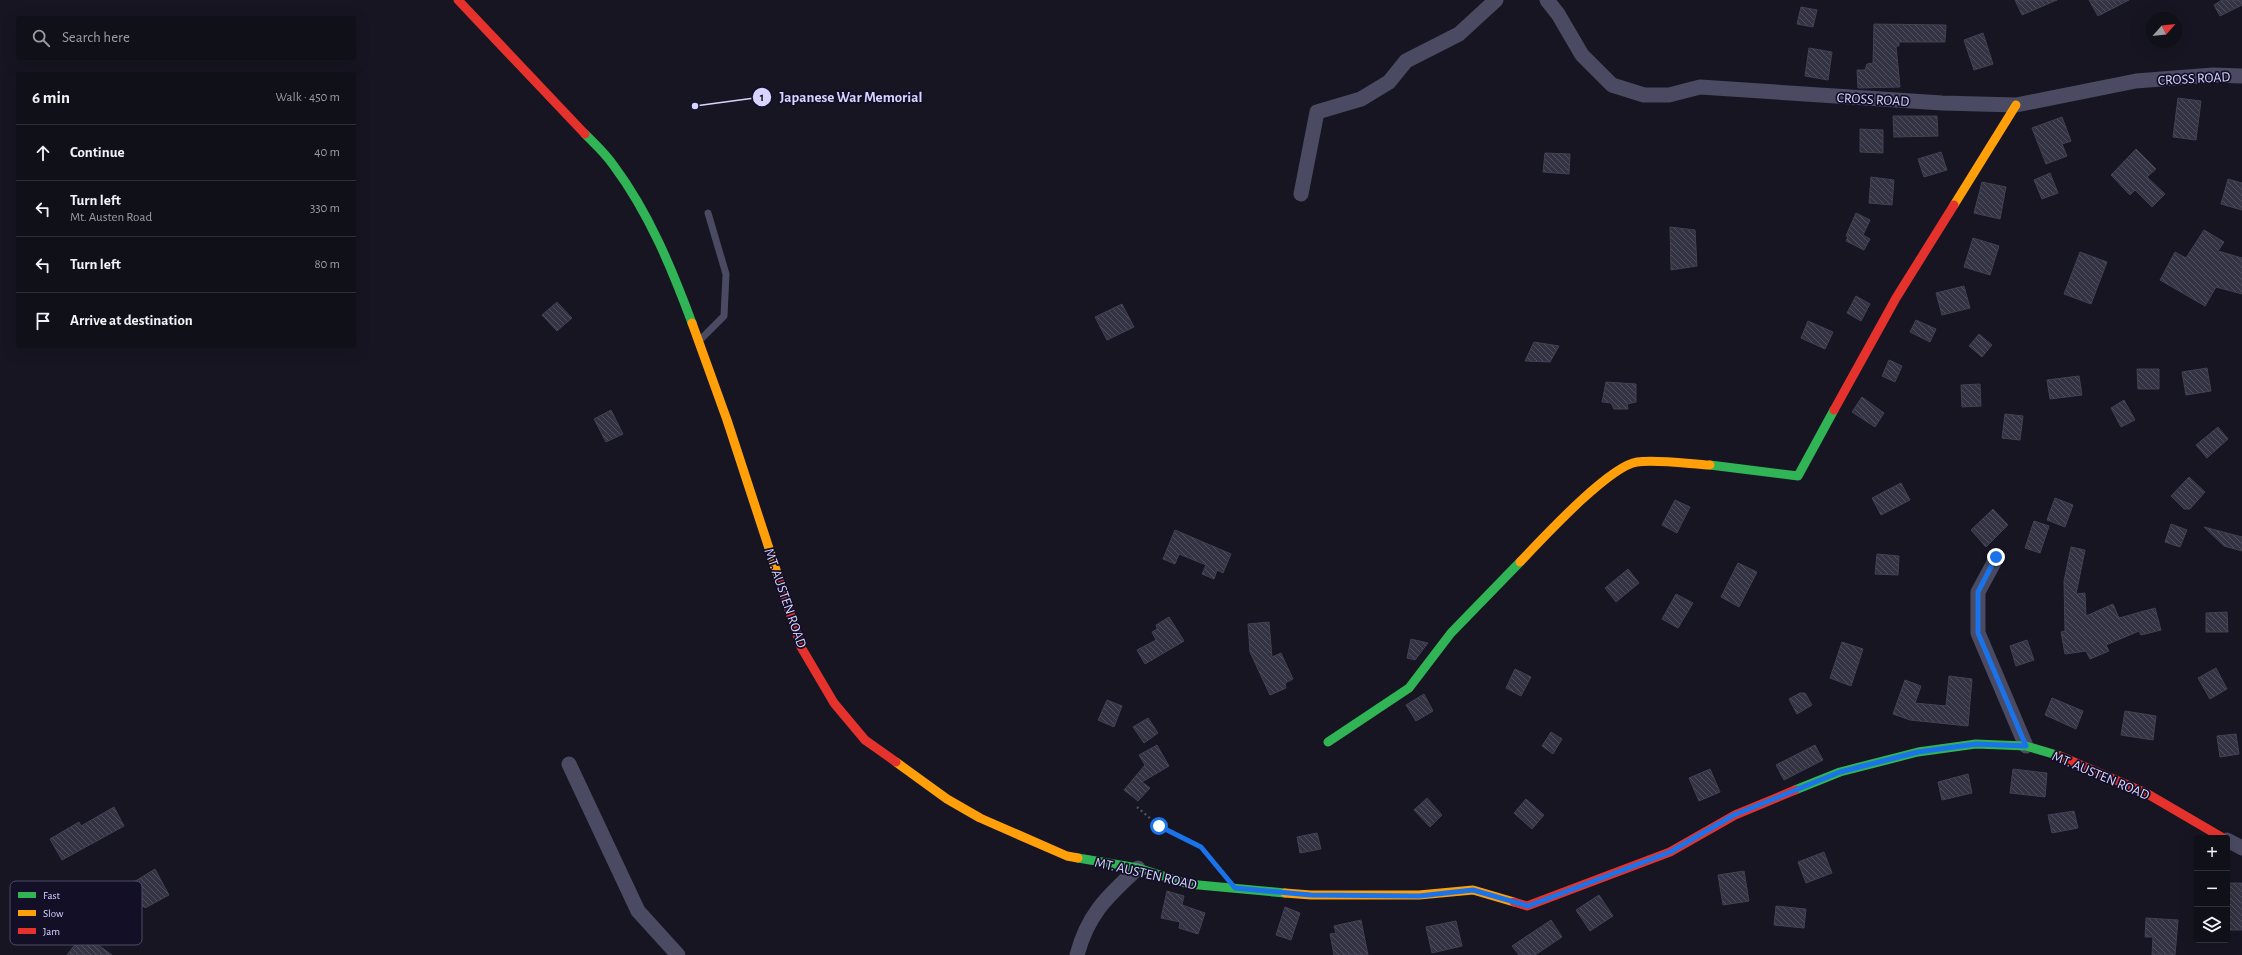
<!DOCTYPE html>
<html lang="en">
<head>
<meta charset="utf-8">
<style>
  :root { --surface:#101019; --page:#1e1e26; --text:#f1f3f6; --muted:#9c9da2; --line:#303038 }
  body { margin:0; font-family:"Alegreya Sans",sans-serif; background:var(--page); color:var(--text) }
  .controls { position:absolute; right:12px; bottom:12px; display:grid; overflow:hidden; border-radius:4px; box-shadow:0 4px 16px #0002 }
  .controls button { width:36px; height:36px; display:grid; place-items:center; padding:0; border:0; border-bottom:1px solid var(--line); background:var(--surface); color:var(--text); font:20px sans-serif }
  .compass { position:absolute; left:2146px; top:12px; width:36px; height:36px; border-radius:50%; background:var(--surface); box-shadow:0 4px 16px #0002; rotate:63deg }
  .stop { position:absolute; width:12px; height:12px; margin:-9px; border:3px solid #1a73e8; border-radius:50%; background:#fff }
  .stop.end { background:#1a73e8; border-color:#fff; box-shadow:0 1px 4px #0008 }
  .list { margin:0; padding:0; list-style:none }
  h2 { display:flex; justify-content:space-between; align-items:center; height:52px; margin:0; padding:0 16px; font-size:17px }
  h2 small { font-size:13px; font-weight:400; color:var(--muted) }
  .list li { display:grid; grid-template-columns:26px 1fr auto; gap:12px; align-items:center; box-sizing:border-box; height:56px; padding:0 16px; border-top:1px solid var(--line) }
  .list b { display:block; font-size:15px; white-space:nowrap }
  .list p { margin:0; font-size:13px; white-space:nowrap; color:var(--muted) }
  .list em { font-size:13px; font-style:normal; color:var(--muted) }
  .icon { flex:none; width:22px; height:22px; fill:none; stroke:currentColor; stroke-width:2; stroke-linecap:round; stroke-linejoin:round }
  .map { position:relative; flex:none; width:2242px; height:955px; overflow:hidden }
  .search { position:absolute; background:var(--surface); box-shadow:0 4px 16px #0002; left:16px; top:16px; width:340px; height:44px; display:flex; align-items:center; gap:10px; box-sizing:border-box; padding:0 14px; border-radius:4px; color:var(--muted); font-size:15px }
  .panel { position:absolute; background:var(--surface); box-shadow:0 4px 16px #0002; left:16px; top:72px; width:340px; height:276px; border-radius:4px }
  .map>svg:first-child { display:block }
</style>
</head>
<body>
<div class="map">
<svg width="2242" height="955" viewBox="0 0 2242 955">
  <defs>
    <pattern id="building-back-hatch" width="6" height="6" patternUnits="userSpaceOnUse"><rect width="6" height="6" fill="#343343"/><path d="M-1 5l2 2M0 0l6 6M5-1l2 2" fill="none" stroke="#51505f"/></pattern>
  </defs>
  <rect width="100%" height="100%" fill="#161521"/>
  <!-- building -->
  <g fill="url(#building-back-hatch)" stroke="#424055">
    <path d="M2015,0h42l-35,15z"/>
    <path d="M2089,0h40l-31,16z"/>
    <path d="M2222,0h20v5l-22,11 -6,-11z"/>
    <path d="M1801,7l16,3 -4,17 -16,-3z"/>
    <path d="M1874,24l72,1 -1,17h-46v4h-3l4,41 -42,1 -1,-18h8l2,-6 6,-1z"/>
    <path d="M1983,33l10,31 -19,6 -10,-30z"/>
    <path d="M1809,48l23,4 -4,28 -23,-4z"/>
    <path d="M2178,98l23,3 -5,39 -23,-3z"/>
    <path d="M1893,116h44l1,20 -44,1z"/>
    <path d="M2062,117l9,24 -9,3 5,12 -21,8 -14,-36z"/>
    <path d="M1860,129l23,1v23l-23,-1z"/>
    <path d="M2136,149l20,20 -9,8 18,17 -13,13 -17,-17 -5,5 -19,-20z"/>
    <path d="M1941,152l6,18 -23,7 -6,-18z"/>
    <path d="M1545,153l25,1 -1,20 -26,-2z"/>
    <path d="M2050,173l8,20 -16,6 -8,-19z"/>
    <path d="M1871,177l23,3 -2,25 -23,-2z"/>
    <path d="M2228,179l14,4v27l-21,-6z"/>
    <path d="M1982,182l24,5 -6,32 -26,-6z"/>
    <path d="M1856,213l14,7 -7,15 7,4 -6,11 -18,-9 2,-4 -2,-1z"/>
    <path d="M1670,227l25,3 2,36 -26,4z"/>
    <path d="M2204,230l20,12 -6,9 24,7v36l-26,-7 -11,19 -45,-26 15,-28 11,6z"/>
    <path d="M1973,238l26,8 -9,29 -26,-8z"/>
    <path d="M2080,252l27,10 -16,42 -27,-10z"/>
    <path d="M1964,286l6,22 -28,7 -6,-22z"/>
    <path d="M1856,296l14,8 -9,17 -14,-8z"/>
    <path d="M557,302l15,16 -15,13 -15,-16z"/>
    <path d="M1122,304l12,23 -27,13 -12,-23z"/>
    <path d="M1916,320l20,9 -6,13 -20,-10z"/>
    <path d="M1808,321l25,11 -8,17 -24,-11z"/>
    <path d="M1979,334l13,11 -10,12 -13,-11z"/>
    <path d="M1534,342l25,4 -9,16 -25,-1z"/>
    <path d="M1889,360l13,6 -7,16 -13,-6z"/>
    <path d="M2207,368l4,23 -25,4 -4,-23z"/>
    <path d="M2137,369h22v20h-21z"/>
    <path d="M2079,376l3,19 -32,4 -3,-19z"/>
    <path d="M1606,382l30,2v18l-9,2 1,5h-14l-3,-6 -9,-1z"/>
    <path d="M1980,384l1,22 -19,1 -1,-22z"/>
    <path d="M1862,397l22,16 -9,14 -23,-15z"/>
    <path d="M2124,400l11,20 -14,7 -10,-19z"/>
    <path d="M611,410l12,24 -17,8 -12,-23z"/>
    <path d="M2005,414l18,2 -3,24 -18,-2z"/>
    <path d="M2218,427l10,12 -21,19 -11,-13z"/>
    <path d="M2189,477l16,15 -15,17h-6l-13,-13z"/>
    <path d="M1901,483l9,17 -29,15 -9,-17z"/>
    <path d="M2055,498l18,7 -8,22 -18,-7z"/>
    <path d="M1675,500l15,7 -13,26 -15,-8z"/>
    <path d="M1993,509l15,16 -22,22 -15,-17z"/>
    <path d="M2034,521l15,5 -9,27 -15,-5z"/>
    <path d="M2171,524l16,6 -7,17 -15,-5z"/>
    <path d="M2204,527l38,10v14l-18,-5z"/>
    <path d="M1175,530l56,24 -8,19 -6,-3 -3,9 -12,-5 4,-9 -27,-11 -4,10 -12,-5z"/>
    <path d="M2071,547l14,3 -9,44 9,-1 1,23 27,-12 6,14 36,-10 6,22 -20,5 -2,-4 -33,14 3,6 -19,8 -4,-8 -21,3 -4,-22 4,-1 -1,-50z"/>
    <path d="M1877,554l22,2 -1,19 -23,-1z"/>
    <path d="M1738,563l19,9 -18,35 -18,-10z"/>
    <path d="M1628,569l11,14 -23,19 -11,-14z"/>
    <path d="M1676,594l17,9 -15,25 -16,-9z"/>
    <path d="M2227,612l1,20h-22v-19z"/>
    <path d="M1169,617l15,24 -39,23 -8,-14 19,-10 -4,-8 5,-3 -1,-4z"/>
    <path d="M1269,622l3,35 9,-4 12,26 -8,4 1,5 -16,7 -20,-43 -2,-28z"/>
    <path d="M1411,639l17,4 -13,17 -8,-2z"/>
    <path d="M2027,640l7,20 -18,6 -6,-20z"/>
    <path d="M1842,642l21,7 -12,37 -21,-8z"/>
    <path d="M2216,668l11,21 -17,10 -12,-21z"/>
    <path d="M1515,669l16,8 -10,19 -15,-8z"/>
    <path d="M1949,676l23,3 -4,47 -58,-6 -17,-6 12,-34 16,6 -6,17 31,3z"/>
    <path d="M1800,693h5l7,12 -15,9 -8,-15z"/>
    <path d="M1424,694l9,17 -17,10 -10,-16z"/>
    <path d="M2052,698l31,13 -7,18 -31,-14z"/>
    <path d="M1107,700l15,6 -8,21 -16,-7z"/>
    <path d="M2125,711l31,5 -3,24 -32,-5z"/>
    <path d="M1148,718l10,15 -14,10 -11,-16z"/>
    <path d="M1551,732l11,7 -9,15 -11,-8z"/>
    <path d="M2236,734l3,20 -19,3 -3,-21z"/>
    <path d="M1157,745l12,21 -27,16 8,6 -12,13 -14,-11 21,-25 -6,-10z"/>
    <path d="M1815,745l8,15 -39,20 -8,-15z"/>
    <path d="M1710,769l10,23 -21,9 -10,-23z"/>
    <path d="M2013,769l34,4 -2,24 -35,-4z"/>
    <path d="M1968,774l4,19 -30,7 -4,-18z"/>
    <path d="M1427,798l15,17 -12,12 -16,-17z"/>
    <path d="M1526,799l18,16 -12,14 -18,-16z"/>
    <path d="M114,807l10,19 -62,34 -12,-21 29,-17 2,4z"/>
    <path d="M2074,811l4,17 -26,5 -4,-18z"/>
    <path d="M1317,833l4,16 -21,4 -3,-16z"/>
    <path d="M1824,852l8,21 -26,10 -8,-21z"/>
    <path d="M155,869l14,26 -24,13 -1,-2 -38,22 -13,-21z"/>
    <path d="M1744,871l5,30 -26,4 -5,-30z"/>
    <rect x="2227" y="883" width="15" height="47"/>
    <path d="M1167,891l17,5 -2,9 23,8 -7,21 -19,-6 1,-6 -19,-4z"/>
    <path d="M1599,895l14,21 -23,15 -14,-21z"/>
    <path d="M1776,906l30,3 -2,19 -30,-3z"/>
    <path d="M1285,907l15,6 -9,27 -15,-5z"/>
    <path d="M2146,918l32,2 -3,35h-23l1,-18h-8z"/>
    <path d="M1361,920l7,35h-34l-4,-21 6,-1 -2,-7z"/>
    <path d="M1551,920l11,17 -27,18h-16l-7,-9z"/>
    <path d="M1456,921l6,25 -30,7 -6,-26z"/>
    <path d="M83,934l29,21h-45z"/>
  </g>
  <g fill="none" stroke-linecap="round" stroke-linejoin="round">
    <!-- path -->
    <path stroke="#43515d" stroke-width="2.5" stroke-dasharray="2 3" stroke-linecap="butt" d="M1137,807l22,19 42,21 17,21"/>
    <!-- lane -->
    <path stroke="#4a4a62" stroke-width="7" d="M700,340l24,-24 2,-42 -18,-61"/>
    <!-- street -->
    <g stroke="#4a4a62" stroke-width="15">
      <path d="M1547,0l11,14 24,41 30,30 32,10h25l31,-8 242,16 74,2 120,-24 77,-6 29,1"/>
      <path d="M1301,194l16,-82 44,-13 28,-17 17,-21 53,-27 37,-34"/>
      <path d="M1997,557l-19,35v41l48,113"/>
      <path d="M569,764l69,147 40,44"/>
      <path d="M2227,840l15,8"/>
      <path d="M1077,955c11,-42 31,-59 61,-87"/>
    </g>
    <!-- fast -->
    <g stroke="#30b455" stroke-width="9">
      <path d="M585,134c10,10 21,20 29,32 35,47 58,103 78,157"/>
      <path d="M1710,465l88,11 36,-66"/>
      <path d="M1328,742l81,-54 42,-55 69,-71"/>
      <path d="M1795,790l45,-18 78,-20 58,-8 50,2 34,10"/>
      <path d="M1078,858l60,10 50,16 97,9"/>
    </g>
    <!-- slow -->
    <g stroke="#ff9f0a" stroke-width="9">
      <path d="M1954,205l62,-100"/>
      <path d="M692,323l35,97 52,159"/>
      <path d="M1520,562c22,-23 89,-96 117,-100 19,-3 53,2 73,3"/>
      <path d="M896,762l51,37 33,19 87,38 11,2"/>
      <path d="M1285,893l26,2h108l54,-5 41,12"/>
    </g>
    <!-- jam -->
    <g stroke="#e5322d" stroke-width="9">
      <path d="M458,0l127,134"/>
      <path d="M1834,410l62,-112 58,-93"/>
      <path d="M779,579l22,68 33,56 31,37 31,22"/>
      <path d="M2060,756l86,37 77,45"/>
      <path d="M1514,902l13,4 143,-54 65,-37 60,-25"/>
    </g>
  </g>
  <g fill="none" stroke-linecap="round" stroke-linejoin="round">
    <!-- route -->
    <path stroke="#1a73e8" stroke-width="5" d="M1159,826l42,21 34,41 76,7 108,1 54,-6 55,16 142,-54 64,-37 106,-43 78,-20 58,-8 50,2 -48,-113v-41l18,-35"/>
  </g>
  <g text-anchor="middle" stroke-width="3.5" stroke-linejoin="round" paint-order="stroke">
    <!-- street labels -->
    <g font-size="14" fill="#d7d5ff" stroke="#120f27">
      <text transform="translate(2194 78) rotate(-3)" y="5">CROSS ROAD</text>
      <text transform="translate(1873 99) rotate(3)" y="5">CROSS ROAD</text>
      <text transform="translate(786 598) rotate(71)" y="5">MT. AUSTEN ROAD</text>
      <text transform="translate(2101 775) rotate(23)" y="5">MT. AUSTEN ROAD</text>
      <text transform="translate(1146 873) rotate(13)" y="5">MT. AUSTEN ROAD</text>
    </g>
  </g>
  <!-- legend -->
  <rect x="10" y="881" width="132" height="64" rx="6" fill="#120f27" stroke="#4d4a68" stroke-width="1"/>
  <rect x="18" y="892" width="18" height="6" fill="#30b455"/>
  <rect x="18" y="910" width="18" height="6" fill="#ff9f0a"/>
  <rect x="18" y="928" width="18" height="6" fill="#e5322d"/>
  <g font-size="11" fill="#d7d5ff">
    <text x="43" y="899">Fast</text>
    <text x="43" y="917">Slow</text>
    <text x="43" y="935">Jam</text>
  </g>
  <!-- callouts -->
  <path fill="none" stroke="#d7d5ff" stroke-width="1.5" d="M695 106L762 97"/>
  <g fill="#d7d5ff" stroke="#120f27" stroke-width="1.5">
    <circle cx="695" cy="106" r="4"/>
    <circle cx="762" cy="97" r="10"/>
  </g>
  <g font-size="12" text-anchor="middle" font-weight="bold" fill="#111">
    <text x="762" y="101">1</text>
  </g>
  <g font-size="15" text-anchor="middle" font-weight="bold" fill="#d7d5ff" stroke="#120f27" stroke-width="3.5" stroke-linejoin="round" paint-order="stroke">
    <text x="851" y="102">Japanese War Memorial</text>
  </g>
</svg>
<div class="controls">
<button>+</button>
<button>−</button>
<button><svg class="icon" aria-label="layers" viewBox="0 0 24 24"><path d="M12 4l9 5-9 5-9-5zM3 14l9 5 9-5"/></svg></button>
</div>
<svg class="compass" viewBox="-18 -18 36 36"><path d="M0-13l5 13h-10z" fill="#e53935"/><path d="M0 13l5-13h-10z" fill="#9c9da2"/></svg>
<div class="stop" style="left:1159px;top:826px"></div>
<div class="stop end" style="left:1996px;top:557px"></div>
<div class="search"><svg class="icon" aria-label="search" viewBox="0 0 24 24"><circle cx="10" cy="10" r="6"/><path d="M15 15l6 6"/></svg>Search here</div>
<section class="panel">
<h2>6 min<small>Walk · 450 m</small></h2>
<ul class="list">
<li><svg class="icon" aria-label="ahead" viewBox="0 0 24 24"><path d="M12 20V5M6 11l6-6 6 6"/></svg><div><b>Continue</b></div><em>40 m</em></li>
<li><svg class="icon" aria-label="left" viewBox="0 0 24 24"><path d="M17 20v-9H6M10 6l-5 5 5 5"/></svg><div><b>Turn left</b><p>Mt. Austen Road</p></div><em>330 m</em></li>
<li><svg class="icon" aria-label="left" viewBox="0 0 24 24"><path d="M17 20v-9H6M10 6l-5 5 5 5"/></svg><div><b>Turn left</b></div><em>80 m</em></li>
<li><svg class="icon" aria-label="arrive" viewBox="0 0 24 24"><path d="M6 21V4h12l-3 4 3 4H6"/></svg><div><b>Arrive at destination</b></div></li>
</ul>
</section>
</div>
</body>
</html>
